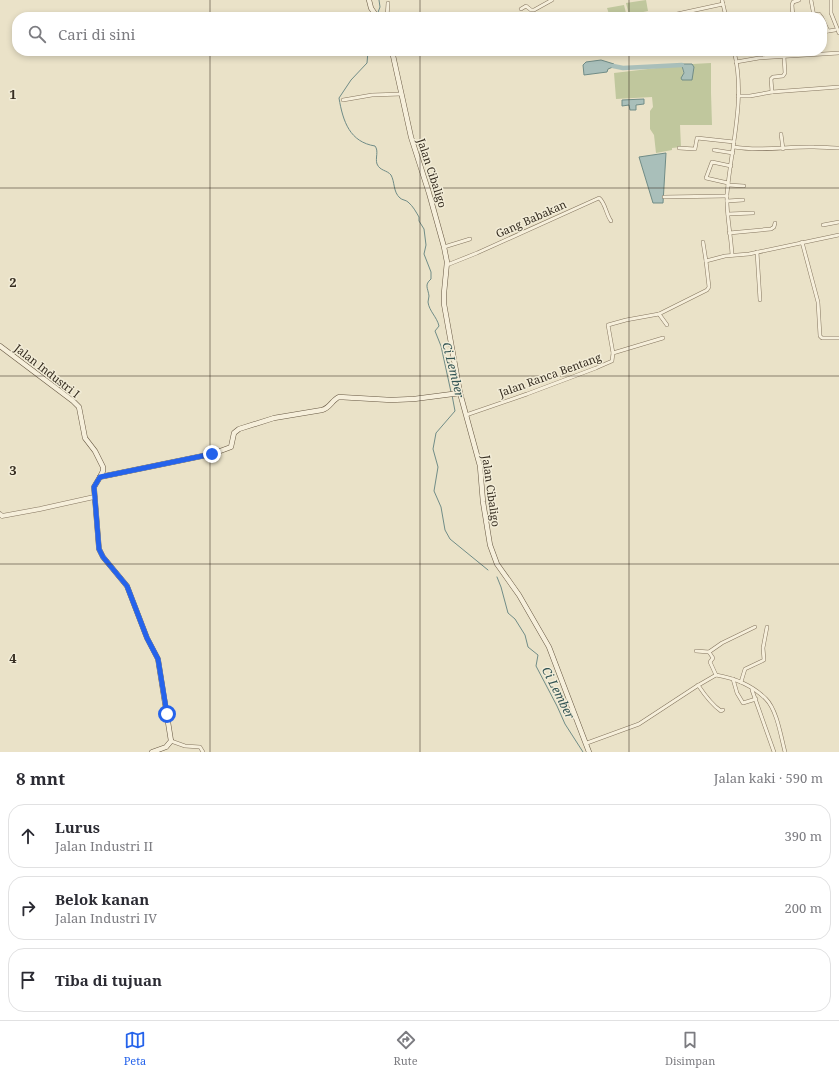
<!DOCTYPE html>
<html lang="id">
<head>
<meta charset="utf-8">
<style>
  :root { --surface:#fff; --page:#f7f7f7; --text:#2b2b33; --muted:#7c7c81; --line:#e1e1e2; --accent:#2563eb }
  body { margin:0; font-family:"Noto Serif",serif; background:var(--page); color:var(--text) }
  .stop { position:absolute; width:12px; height:12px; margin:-9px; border:3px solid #2563eb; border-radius:50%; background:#fff }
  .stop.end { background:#2563eb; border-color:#fff; box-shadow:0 1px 4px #0008 }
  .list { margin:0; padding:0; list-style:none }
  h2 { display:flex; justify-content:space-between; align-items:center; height:52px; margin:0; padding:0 16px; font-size:17px }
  h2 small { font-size:13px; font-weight:400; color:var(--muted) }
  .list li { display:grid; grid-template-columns:26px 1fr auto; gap:12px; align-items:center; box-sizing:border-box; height:64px; margin:0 8px 8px; padding:0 8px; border:1px solid var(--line); border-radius:16px }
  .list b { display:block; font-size:15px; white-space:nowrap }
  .list p { margin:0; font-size:13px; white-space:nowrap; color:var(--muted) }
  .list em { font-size:13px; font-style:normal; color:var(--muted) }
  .icon { flex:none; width:22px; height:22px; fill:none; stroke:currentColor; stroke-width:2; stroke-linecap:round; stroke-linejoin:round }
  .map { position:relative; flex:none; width:839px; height:752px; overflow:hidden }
  .search { position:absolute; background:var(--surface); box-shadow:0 2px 6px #0003; left:12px; right:12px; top:12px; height:44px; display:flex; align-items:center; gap:10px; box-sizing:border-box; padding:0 14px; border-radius:16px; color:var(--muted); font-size:15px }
  .sheet { height:268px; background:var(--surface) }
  nav { display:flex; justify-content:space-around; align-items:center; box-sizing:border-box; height:56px; border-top:1px solid var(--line); background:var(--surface); font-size:11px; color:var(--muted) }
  nav a { display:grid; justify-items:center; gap:2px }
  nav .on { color:var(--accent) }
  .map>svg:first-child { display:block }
</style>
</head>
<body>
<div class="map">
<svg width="839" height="752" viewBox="0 0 839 752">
  <rect width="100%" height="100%" fill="#eae2c8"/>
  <!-- green -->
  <g fill="#c0c79d">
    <path d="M646,0l2,11 -19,4 -3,-12z"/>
    <path d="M624,5l3,12h-17l-3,-9z"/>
    <path d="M711,63v30l1,32h-32l1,22 -9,1v2l-16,3 -2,-18 -4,-6v-18l3,-4 -1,-10 -36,2 -2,-26 68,-8 2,15h5l3,-2 2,-11 -2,-3z"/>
  </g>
  <!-- water -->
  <g fill="#a9bfba" stroke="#708c87">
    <path d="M601,60l13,4 -1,3 -5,2 -1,3 -23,3 -1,-10 3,-3z"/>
    <path d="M683,64h9l2,3 -2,13h-10l-1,-2 3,-5 -2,-7z"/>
    <path d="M644,99v5l-8,1v5h-6l-1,-5 -7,1v-6z"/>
    <path d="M666,153l-3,50h-10l-14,-46z"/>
  </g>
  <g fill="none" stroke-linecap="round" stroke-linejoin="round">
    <!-- stream -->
    <g stroke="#708c87" stroke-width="1">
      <path d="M377,15l3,-8 -1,-7"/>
      <path d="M368,51l-1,12 -16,17 -12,18c4,24 11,44 36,48 4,5 0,12 2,18 3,7 10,6 14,11 4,7 2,17 9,23 2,2 6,2 8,4 5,4 8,10 11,15v4l5,8 2,16 -2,9 7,18v7c-7,6 -3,9 -2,17 0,2 -1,4 -1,6 1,9 9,15 11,24l-4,5 6,15 10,46"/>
      <path d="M452,395l3,16 -19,22 -3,16 5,18 -4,24 7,16 4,23 5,9 38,31"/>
      <path d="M497,577l4,10 7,26 7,6 10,16 3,12 10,8 -2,11 21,40 8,18 18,28"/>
    </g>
    <!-- canal -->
    <path stroke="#a9bfba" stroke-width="4.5" d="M613,66l10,2 59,-3"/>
    <!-- minor casing -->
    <g stroke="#84755f" stroke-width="4">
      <g id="minor">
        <path d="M722,0l4,17"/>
        <path d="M811,0l3,16"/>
        <path d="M831,0v13l8,20"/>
        <path d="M521,9l5,-3 5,4h3l18,-10"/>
        <path d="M677,14l46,-10"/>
        <path d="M814,15l5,-1 3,4 6,13"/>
        <path d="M387,17l1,-14"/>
        <path d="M793,17l-1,-12 1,-3 6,-2"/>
        <path d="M822,32l13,-2"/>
        <path d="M736,62l23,-4 80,-5"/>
        <path d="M772,92l-1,-13 2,-2 10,-1 2,-3 -1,-16"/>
        <path d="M738,96h12l22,-4 67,-5"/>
        <path d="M343,100l29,-5 29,-1"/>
        <path d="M781,134l2,15"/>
        <path d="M734,147c28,5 53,-1 80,0 9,0 17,1 25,1"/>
        <path d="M679,148l16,1 2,-11 37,4"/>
        <path d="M714,150l19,3"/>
        <path d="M728,183l-22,-5 6,-16 19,4"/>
        <path d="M728,185l16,1"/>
        <path d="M664,197l63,-1"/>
        <path d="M727,201l16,-1"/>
        <path d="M728,214l25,-1"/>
        <path d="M823,225l16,-3"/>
        <path d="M729,233l42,-4 3,-2 1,-4"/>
        <path d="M703,242l3,19"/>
        <path d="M802,242l16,60 2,34 2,2h17"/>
        <path d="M444,247l26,-8"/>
        <path d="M757,252l3,48"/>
        <path d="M732,255c-1,-21 -6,-41 -5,-61 4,-47 19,-96 7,-143"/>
        <path d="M447,265l30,-12 122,-55c6,4 7,16 12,23"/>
        <path d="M659,314l8,11"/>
        <path d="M613,353l50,-15"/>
        <path d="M466,415l61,-21 69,-26 16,-7 1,-8 -5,-28 18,-5 33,-6 48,-24 2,-3 -3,-26 19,-5 24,-2 90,-19"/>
        <path d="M696,651l13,1 13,-9 33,-16"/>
        <path d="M709,652l4,6 -3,4 6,13"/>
        <path d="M733,679l4,14 6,10 13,-4"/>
        <path d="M741,682l4,-13 19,-9 -1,-12 4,-21"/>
        <path d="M698,685c6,9 14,20 23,26l2,-1"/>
        <path d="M752,690l22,62"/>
        <path d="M171,741l14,5 15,1 3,5"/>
        <path d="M587,743l52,-19 58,-38 19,-11c18,3 37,11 50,24 11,11 15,38 19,53"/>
      </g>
    </g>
    <!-- tertiary casing -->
    <g stroke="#84755f" stroke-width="5">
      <path id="tertiary" d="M0,514l2,2 38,-7 54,-12"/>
    </g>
    <!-- secondary casing -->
    <g stroke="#665742" stroke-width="5.5">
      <g id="secondary">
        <path d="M369,0l2,8 6,9"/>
        <path d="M392,51l19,86 18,56 15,54 3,15 -3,31v11l16,89 20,73 3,36 7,43 7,19 22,31 30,52 40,105"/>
        <path d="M0,346l73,55 6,6 6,31 10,13 8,16v4l-3,6 -6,10 5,62 4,8 24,29 20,52 11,21 13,82 -5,6 -14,5"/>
        <path d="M100,477l112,-23 19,-7 3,-14 5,-4 35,-11 48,-8c8,-2 10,-10 17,-13l52,3 23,-1 46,-6"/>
      </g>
    </g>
    <!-- minor -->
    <use href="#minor" stroke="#f6efdb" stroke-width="3"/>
    <!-- tertiary -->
    <use href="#tertiary" stroke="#f6efdb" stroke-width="4"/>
    <!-- secondary -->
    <use href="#secondary" stroke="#f6efdb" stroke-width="4.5"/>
  </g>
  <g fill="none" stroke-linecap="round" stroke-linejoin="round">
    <!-- route -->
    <path stroke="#2563eb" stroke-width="5" d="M167,714l-9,-55 -11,-21 -20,-52 -24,-29 -4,-8 -5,-62 6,-10 112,-23"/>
  </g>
  <!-- grid -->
  <path fill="none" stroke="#362d21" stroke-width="1" stroke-opacity="0.55" d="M210,0v17M420,0v17M629,0v17M210,51v701M420,51v701M629,51v701M0,188h839M0,376h839M0,564h839"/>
  <g text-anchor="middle" stroke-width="3" stroke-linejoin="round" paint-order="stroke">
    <!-- street labels -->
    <g font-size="11" fill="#362d21" stroke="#f2ecd7">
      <text transform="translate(432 173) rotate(72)" y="4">Jalan Cibaligo</text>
      <text transform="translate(531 219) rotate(-24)" y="4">Gang Babakan</text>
      <text transform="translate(47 371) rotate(38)" y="4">Jalan Industri I</text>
      <text transform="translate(550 375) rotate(-20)" y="4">Jalan Ranca Bentang</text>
      <text transform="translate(491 491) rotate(82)" y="4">Jalan Cibaligo</text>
    </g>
    <!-- water labels -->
    <g font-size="12" font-style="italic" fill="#325454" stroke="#f2ecd7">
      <text transform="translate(453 370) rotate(76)" y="4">Ci Lember</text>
      <text transform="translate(558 693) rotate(63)" y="4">Ci Lember</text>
    </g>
  </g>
  <g font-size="13" text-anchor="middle" font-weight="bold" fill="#362d21" stroke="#f2ecd7" stroke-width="3" stroke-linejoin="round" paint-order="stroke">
    <text x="13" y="99">1</text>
    <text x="13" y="287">2</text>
    <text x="13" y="475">3</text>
    <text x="13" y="663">4</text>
  </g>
</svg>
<div class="stop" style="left:167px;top:714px"></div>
<div class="stop end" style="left:212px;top:454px"></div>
<div class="search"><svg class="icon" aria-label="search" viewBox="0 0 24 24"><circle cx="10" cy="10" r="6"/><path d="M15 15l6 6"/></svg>Cari di sini</div>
</div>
<section class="sheet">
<h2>8 mnt<small>Jalan kaki · 590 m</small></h2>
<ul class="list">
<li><svg class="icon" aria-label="ahead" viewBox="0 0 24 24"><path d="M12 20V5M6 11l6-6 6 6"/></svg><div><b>Lurus</b><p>Jalan Industri II</p></div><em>390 m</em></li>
<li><svg class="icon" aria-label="right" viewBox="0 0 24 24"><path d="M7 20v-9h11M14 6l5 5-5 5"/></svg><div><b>Belok kanan</b><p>Jalan Industri IV</p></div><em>200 m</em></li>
<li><svg class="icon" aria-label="arrive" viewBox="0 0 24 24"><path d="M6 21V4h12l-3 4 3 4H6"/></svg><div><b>Tiba di tujuan</b></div></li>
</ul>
</section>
<nav>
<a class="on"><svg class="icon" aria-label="map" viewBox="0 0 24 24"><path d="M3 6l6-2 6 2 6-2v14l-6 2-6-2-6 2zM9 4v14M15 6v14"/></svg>Peta</a>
<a><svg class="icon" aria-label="directions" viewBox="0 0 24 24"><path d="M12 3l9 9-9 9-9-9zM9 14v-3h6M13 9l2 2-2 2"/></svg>Rute</a>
<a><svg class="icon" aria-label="saved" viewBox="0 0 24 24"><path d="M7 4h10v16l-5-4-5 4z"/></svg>Disimpan</a>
</nav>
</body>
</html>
